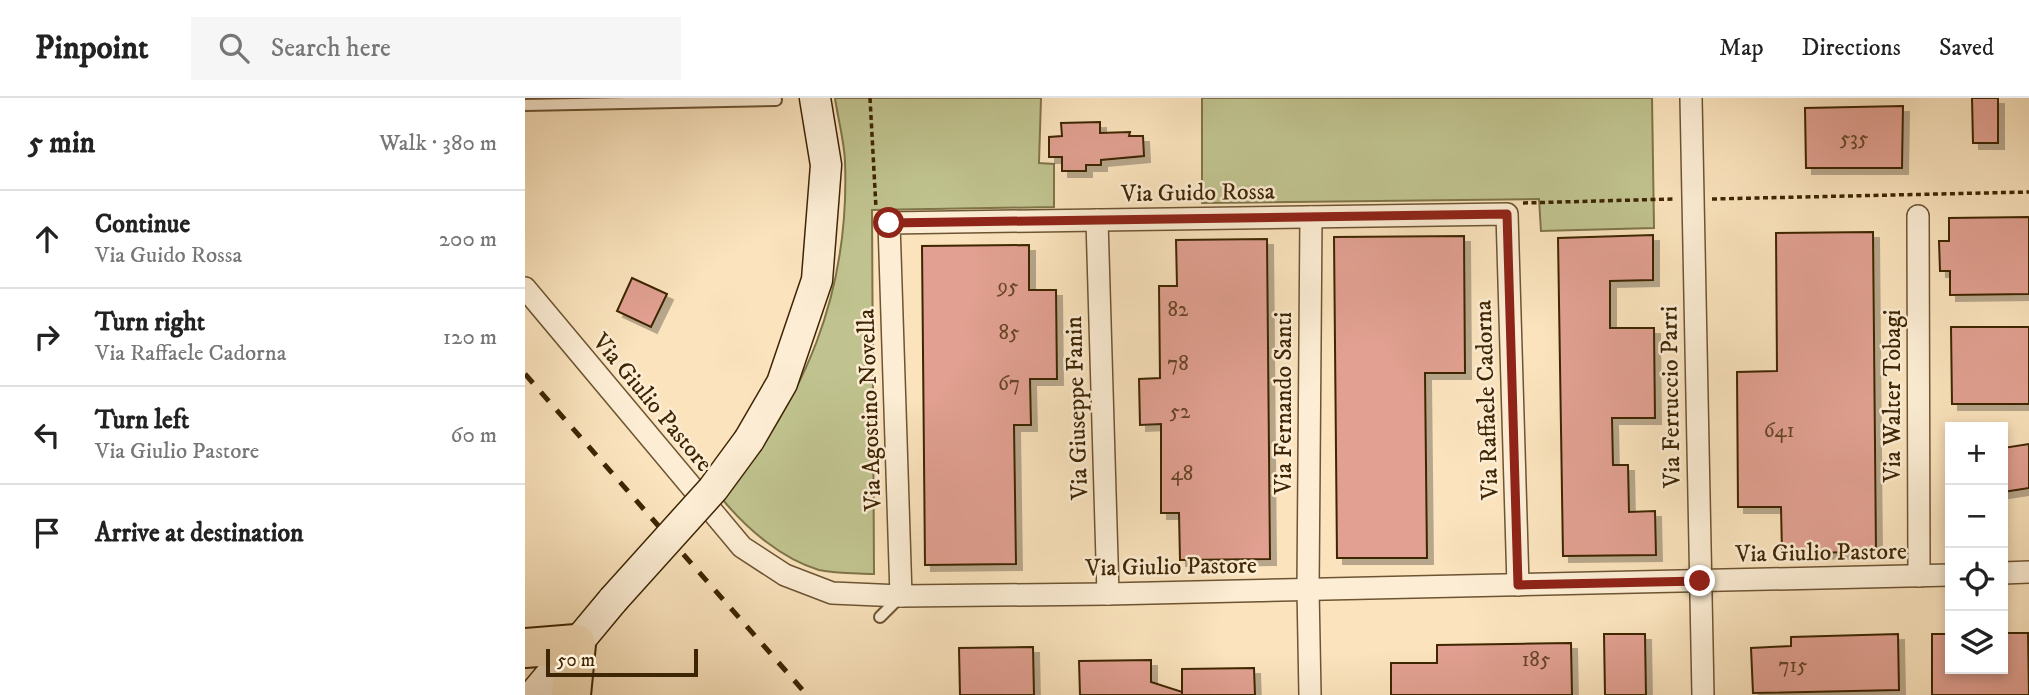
<!DOCTYPE html>
<html lang="en">
<head>
<meta charset="utf-8">
<style>
  :root { --surface:#fff; --page:#f6f6f6; --text:#222; --muted:#767676; --line:#e0e0e0 }
  body { margin:0; font-family:"IM FELL DW Pica",serif; background:var(--page); color:var(--text) }
  .controls { position:absolute; right:21px; bottom:21px; display:grid; overflow:hidden; border-radius:0px; box-shadow:0 4px 10px #0003 }
  .controls button { width:63px; height:63px; display:grid; place-items:center; padding:0; border:0; border-bottom:2px solid var(--line); background:var(--surface); color:var(--text); font:35px sans-serif }
  .scale { position:absolute; left:21px; bottom:18px; width:152px; box-sizing:border-box; padding-left:7px; border:4px solid #3e2503; border-top:0; font-size:19px; line-height:24px; white-space:nowrap; color:#3e2503; -webkit-text-stroke:5px #fcedd4; paint-order:stroke }
  .stop { position:absolute; width:21px; height:21px; margin:-16px; border:5px solid #8f2418; border-radius:50%; background:#fff }
  .stop.end { background:#8f2418; border-color:#fff; box-shadow:0 2px 7px #0008 }
  .list { margin:0; padding:0; list-style:none }
  h2 { display:flex; justify-content:space-between; align-items:center; height:91px; margin:0; padding:0 28px; font-size:30px }
  h2 small { font-size:23px; font-weight:400; color:var(--muted) }
  .list li { display:grid; grid-template-columns:46px 1fr auto; gap:21px; align-items:center; box-sizing:border-box; height:98px; padding:0 28px; border-top:2px solid var(--line) }
  .list b { display:block; font-size:26px; white-space:nowrap }
  .list p { margin:0; font-size:23px; white-space:nowrap; color:var(--muted) }
  .list em { font-size:23px; font-style:normal; color:var(--muted) }
  .icon { flex:none; width:38px; height:38px; fill:none; stroke:currentColor; stroke-width:2; stroke-linecap:round; stroke-linejoin:round }
  .map { position:relative; flex:none; width:1504px; height:597px; overflow:hidden }
  header { display:flex; align-items:center; gap:42px; box-sizing:border-box; height:98px; padding:0 35px; background:var(--surface); border-bottom:2px solid var(--line) }
  header strong { font-size:33px }
  nav { display:flex; gap:38px; margin-inline-start:auto; font-size:24px }
  .search { width:490px; height:63px; background:var(--page); display:flex; align-items:center; gap:18px; box-sizing:border-box; padding:0 24px; border-radius:0px; color:var(--muted); font-size:26px }
  main { display:flex }
  aside { flex:1; background:var(--surface) }
  .map>svg:first-child { display:block }
</style>
</head>
<body>
<header>
<strong>Pinpoint</strong>
<div class="search"><svg class="icon" aria-label="search" viewBox="0 0 24 24"><circle cx="10" cy="10" r="6"/><path d="M15 15l6 6"/></svg>Search here</div>
<nav><a>Map</a><a>Directions</a><a>Saved</a></nav>
</header>
<main>
<aside>
<h2>5 min<small>Walk · 380 m</small></h2>
<ul class="list">
<li><svg class="icon" aria-label="ahead" viewBox="0 0 24 24"><path d="M12 20V5M6 11l6-6 6 6"/></svg><div><b>Continue</b><p>Via Guido Rossa</p></div><em>200 m</em></li>
<li><svg class="icon" aria-label="right" viewBox="0 0 24 24"><path d="M7 20v-9h11M14 6l5 5-5 5"/></svg><div><b>Turn right</b><p>Via Raffaele Cadorna</p></div><em>120 m</em></li>
<li><svg class="icon" aria-label="left" viewBox="0 0 24 24"><path d="M17 20v-9H6M10 6l-5 5 5 5"/></svg><div><b>Turn left</b><p>Via Giulio Pastore</p></div><em>60 m</em></li>
<li><svg class="icon" aria-label="arrive" viewBox="0 0 24 24"><path d="M6 21V4h12l-3 4 3 4H6"/></svg><div><b>Arrive at destination</b></div></li>
</ul>
</aside>
<div class="map">
<svg width="1504" height="597" viewBox="0 0 1504 597">
  <defs>
    <filter id="shadow"><feDropShadow dx="6" dy="6" stdDeviation="0" flood-color="#0004"/></filter>
  </defs>
  <rect width="100%" height="100%" fill="#fae3bd"/>
  <filter id="stains"><feTurbulence type="fractalNoise" baseFrequency=".00286" numOctaves="4"/><feColorMatrix values="0 0 0 0 .2 0 0 0 0 .09 0 0 0 0 .02 0 0 0 .5 -.17"/></filter>
  <radialGradient id="worn" r=".72"><stop offset=".6" stop-color="#630" stop-opacity="0"/><stop offset="1" stop-color="#630" stop-opacity=".3"/></radialGradient>
  <!-- green -->
  <g fill="#c0c38f" stroke="#7f7449" stroke-width="2">
    <path d="M310,0h206l-2,65 15,1v43l-182,3 2,364c-18,-1 -37,0 -55,-4 -37,-11 -72,-41 -96,-70 82,-103 127,-206 122,-339 -1,-21 -7,-42 -10,-63z"/>
    <path d="M677,0h450l2,130 -113,3 -2,-32 -337,4z"/>
  </g>
  <!-- building -->
  <g fill="#e1a091" stroke="#3e2503" stroke-width="2" filter="url(#shadow)">
    <path d="M1447,0h26v45h-25z"/>
    <path d="M1378,8l-1,62h-96l-1,-60z"/>
    <path d="M575,24v11l30,-1 -1,4h14l1,20 -43,4v5h-15v6h-24v-14h-13v-20l13,-1 -1,-13z"/>
    <path d="M1504,119v77l-79,1v-24h-10l-1,-30h10v-23z"/>
    <path d="M1348,134l3,320 -94,1 -1,-46h-43l-1,-135 40,-1 -1,-138z"/>
    <path d="M1128,137v45l-43,1v47h44l1,90h-43l1,47h15l1,47 26,-1 1,44 -93,1 -5,-318z"/>
    <path d="M939,138l1,137h-40l2,185h-90l-3,-321z"/>
    <path d="M742,141l3,320 -90,1 -1,-47h-18v-89l-21,1 -1,-46 21,-1 -1,-92h18l-1,-46z"/>
    <path d="M504,147v45h27l1,89h-27l1,46h-17l2,139 -91,1 -3,-319z"/>
    <path d="M107,180l35,16 -16,33 -34,-16z"/>
    <path d="M1426,229h78v77h-77z"/>
    <path d="M1504,346v44l-26,4v-44z"/>
    <path d="M1478,535h25l1,62h-97v-61h18v35h53z"/>
    <path d="M1079,536h41l1,61h-41z"/>
    <path d="M1373,536l1,56 -146,3 -2,-45 40,-2v-9z"/>
    <path d="M1046,545l1,52h-181v-32h46v-18z"/>
    <path d="M508,549l1,48h-74l-1,-47z"/>
    <path d="M626,562v22l31,10v-23l72,-1 1,27h-73v-3v3h-102l-1,-34z"/>
  </g>
  <g fill="none" stroke-linecap="round" stroke-linejoin="round">
    <!-- lane casing -->
    <g stroke="#6d5432" stroke-width="14">
      <g id="lane">
        <path d="M0,7l251,-5"/>
        <path d="M355,519l19,-19"/>
      </g>
    </g>
    <!-- street casing -->
    <g stroke="#6d5432" stroke-width="24">
      <g id="street">
        <path d="M1166,0l12,597"/>
        <path d="M1393,118l1,360"/>
        <path d="M572,122l11,374"/>
        <path d="M0,190l217,259 43,28 47,18 69,3 207,-2 842,-19"/>
        <path d="M1478,475l26,-1"/>
        <path d="M376,498l-12,-373 618,-9 11,371"/>
        <path d="M785,597l-2,-106 3,-372"/>
      </g>
    </g>
    <!-- secondary casing -->
    <g stroke="#3e2503" stroke-width="33">
      <g id="secondary">
        <path d="M224,342l33,-57 35,-103 9,-115 -11,-67"/>
        <path d="M9,597l79,-95"/>
      </g>
    </g>
    <!-- highway casing -->
    <g stroke="#3e2503" stroke-width="42">
      <path id="highway" d="M0,550l51,-4 -5,51"/>
    </g>
    <!-- path -->
    <g stroke="#3e2503" stroke-width="3.5" stroke-dasharray="5 3.5" stroke-linecap="butt">
      <path d="M345,0l6,110"/>
      <path d="M1187,101l317,-7"/>
      <path d="M998,105l150,-4"/>
    </g>
    <!-- lane -->
    <use href="#lane" stroke="#fcedd4" stroke-width="10"/>
    <!-- street -->
    <use href="#street" stroke="#fcedd4" stroke-width="21"/>
    <!-- secondary -->
    <use href="#secondary" stroke="#fcedd4" stroke-width="30"/>
    <!-- highway -->
    <use href="#highway" stroke="#fae3bd" stroke-width="38"/>
    <!-- rail -->
    <path stroke="#3e2503" stroke-width="5" stroke-dasharray="12 12" stroke-linecap="butt" d="M0,276l282,321"/>
    <!-- secondary-bridge casing -->
    <g stroke="#3e2503" stroke-width="33" stroke-linecap="butt">
      <path id="secondary-bridge" d="M88,502l100,-111 36,-49"/>
    </g>
    <!-- secondary-bridge -->
    <use href="#secondary-bridge" stroke="#fcedd4" stroke-width="30"/>
  </g>
  <g fill="none" stroke-linecap="round" stroke-linejoin="round">
    <!-- route -->
    <path stroke="#8f2418" stroke-width="9" d="M364,125l618,-9 11,371 182,-4"/>
  </g>
  <g text-anchor="middle" stroke-width="5" stroke-linejoin="round" paint-order="stroke">
    <!-- number labels -->
    <g font-size="21" fill="#674426">
      <text x="1329" y="47">535</text>
      <text x="483" y="195">95</text>
      <text x="653" y="218">82</text>
      <text x="484" y="241">85</text>
      <text x="653" y="272">78</text>
      <text x="484" y="292">67</text>
      <text x="655" y="320">52</text>
      <text x="1254" y="339">641</text>
      <text x="657" y="382">48</text>
      <text x="1011" y="568">185</text>
      <text x="1268" y="574">715</text>
    </g>
    <!-- street labels -->
    <g font-size="24" fill="#3e2503" stroke="#fcedd4">
      <text transform="translate(673 94) rotate(-1)" y="8">Via Guido Rossa</text>
      <text transform="translate(1367 298) rotate(-90)" y="8">Via Walter Tobagi</text>
      <text transform="translate(1145 299) rotate(-91)" y="8">Via Ferruccio Parri</text>
      <text transform="translate(961 302) rotate(-92)" y="8">Via Raffaele Cadorna</text>
      <text transform="translate(128 304) rotate(50)" y="8">Via Giulio Pastore</text>
      <text transform="translate(758 305) rotate(-90)" y="8">Via Fernando Santi</text>
      <text transform="translate(551 310) rotate(-92)" y="8">Via Giuseppe Fanin</text>
      <text transform="translate(344 312) rotate(-92)" y="8">Via Agostino Novella</text>
      <text transform="translate(1296 454) rotate(-1)" y="8">Via Giulio Pastore</text>
      <text transform="translate(646 468) rotate(-1)" y="8">Via Giulio Pastore</text>
    </g>
  </g>
  <rect width="100%" height="100%" filter="url(#stains)"/>
  <rect width="100%" height="100%" fill="url(#worn)"/>
</svg>
<div class="controls">
<button>+</button>
<button>−</button>
<button><svg class="icon" aria-label="locate" viewBox="0 0 24 24"><circle cx="12" cy="12" r="6"/><path d="M12 2v4M12 18v4M2 12h4M18 12h4"/></svg></button>
<button><svg class="icon" aria-label="layers" viewBox="0 0 24 24"><path d="M12 4l9 5-9 5-9-5zM3 14l9 5 9-5"/></svg></button>
</div>
<div class="scale">50 m</div>
<div class="stop" style="left:364px;top:125px"></div>
<div class="stop end" style="left:1175px;top:483px"></div>
</div>
</main>
</body>
</html>
